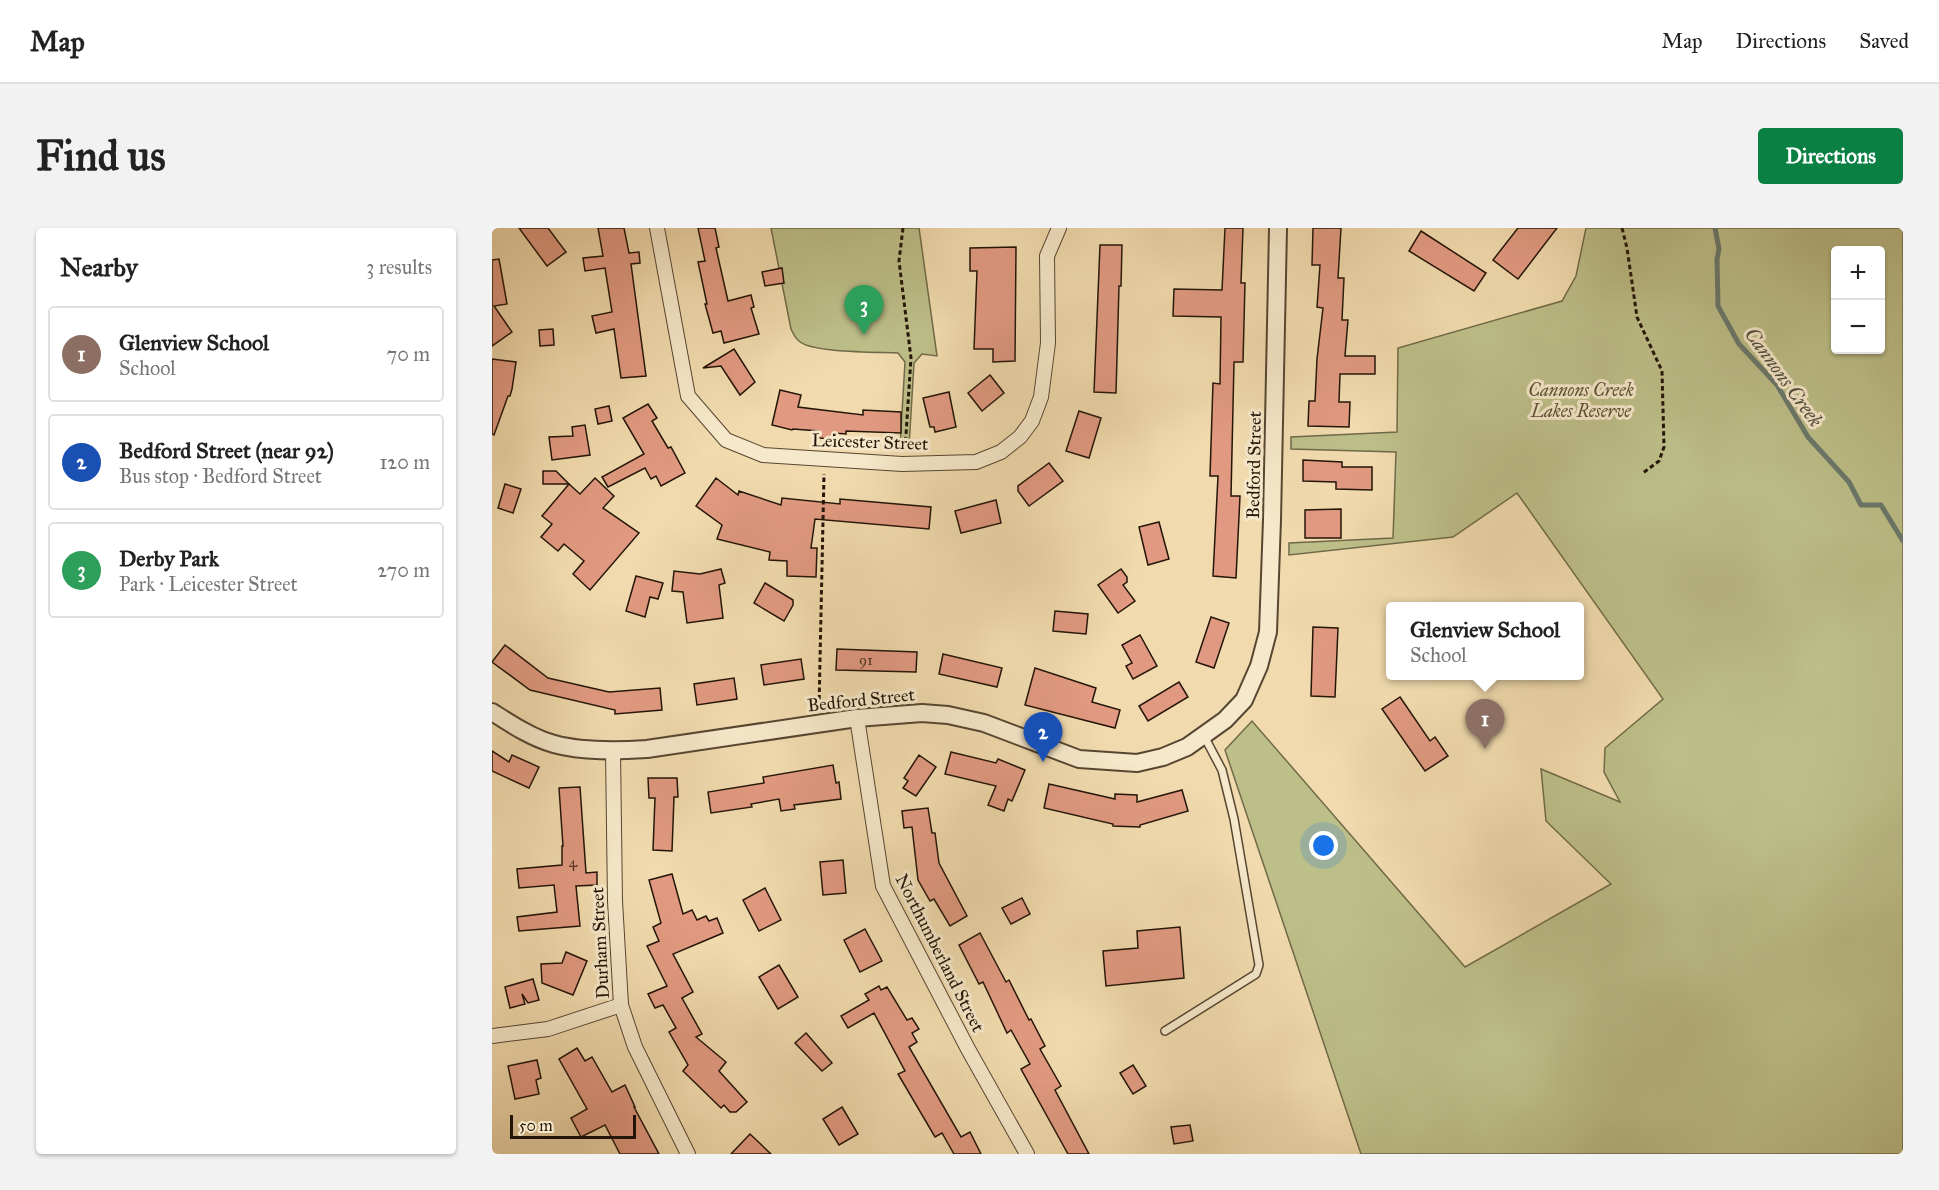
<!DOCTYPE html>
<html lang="en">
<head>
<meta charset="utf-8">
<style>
  :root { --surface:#fff; --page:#f2f2f2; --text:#222; --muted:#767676; --line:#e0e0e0; --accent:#0b8043 }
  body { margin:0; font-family:"IM FELL Great Primer",serif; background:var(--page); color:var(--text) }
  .controls { position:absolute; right:18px; top:18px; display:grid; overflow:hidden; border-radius:6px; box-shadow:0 2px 4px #0004 }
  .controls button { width:54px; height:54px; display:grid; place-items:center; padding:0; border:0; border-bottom:2px solid var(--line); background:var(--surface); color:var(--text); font:30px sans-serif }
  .scale { position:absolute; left:18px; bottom:15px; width:126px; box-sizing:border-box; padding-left:6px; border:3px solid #241508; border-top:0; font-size:16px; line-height:21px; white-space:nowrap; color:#241508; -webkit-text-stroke:4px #f6e8ca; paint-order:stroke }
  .you { position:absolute; left:832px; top:618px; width:21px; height:21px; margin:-15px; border:4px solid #fff; border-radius:50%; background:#1a73e8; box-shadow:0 0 0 9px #1a73e833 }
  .badge { display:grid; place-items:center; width:39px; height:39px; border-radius:50%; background:var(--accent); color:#fff; font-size:20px; font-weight:700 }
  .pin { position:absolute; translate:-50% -50px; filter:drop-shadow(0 2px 3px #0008) }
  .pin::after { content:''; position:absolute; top:32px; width:21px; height:18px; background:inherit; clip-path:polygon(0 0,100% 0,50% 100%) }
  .popup { position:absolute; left:894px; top:374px; width:198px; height:78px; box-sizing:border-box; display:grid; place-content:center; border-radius:6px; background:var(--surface); filter:drop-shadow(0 2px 4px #0005); font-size:20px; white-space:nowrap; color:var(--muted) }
  .popup b { font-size:22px; color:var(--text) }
  .popup::after { content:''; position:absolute; left:50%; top:100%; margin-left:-12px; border:12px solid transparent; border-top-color:var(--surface) }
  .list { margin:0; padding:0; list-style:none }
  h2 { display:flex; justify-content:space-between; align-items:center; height:78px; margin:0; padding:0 24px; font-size:26px }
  h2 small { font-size:20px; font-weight:400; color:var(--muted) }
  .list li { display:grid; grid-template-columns:39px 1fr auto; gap:18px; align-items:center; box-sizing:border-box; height:96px; margin:0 12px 12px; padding:0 12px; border:2px solid var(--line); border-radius:6px }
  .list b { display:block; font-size:22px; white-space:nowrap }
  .list p { margin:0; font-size:20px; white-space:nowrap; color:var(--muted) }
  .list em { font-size:20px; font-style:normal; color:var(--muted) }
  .map { position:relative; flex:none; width:1411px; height:926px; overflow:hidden; border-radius:6px }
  header { display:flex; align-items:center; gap:36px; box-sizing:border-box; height:84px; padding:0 30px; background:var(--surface); border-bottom:2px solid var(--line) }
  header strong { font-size:28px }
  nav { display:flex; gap:33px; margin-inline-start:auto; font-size:21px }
  .intro { display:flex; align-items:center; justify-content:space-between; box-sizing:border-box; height:144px; padding:0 36px }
  h1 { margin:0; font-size:42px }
  .button { padding:15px 27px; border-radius:6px; background:var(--accent); color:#fff; font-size:21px; font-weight:700 }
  main { display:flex; gap:36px; padding:0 36px }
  aside { flex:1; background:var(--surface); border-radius:6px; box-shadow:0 2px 4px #0004 }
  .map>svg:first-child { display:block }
</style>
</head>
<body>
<header>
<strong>Map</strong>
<nav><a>Map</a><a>Directions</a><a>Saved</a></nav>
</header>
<div class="intro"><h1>Find us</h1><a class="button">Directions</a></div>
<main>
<aside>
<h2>Nearby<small>3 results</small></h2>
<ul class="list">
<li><span class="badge" style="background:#8d6e63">1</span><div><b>Glenview School</b><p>School</p></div><em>70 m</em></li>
<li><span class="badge" style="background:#1a4fb4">2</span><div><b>Bedford Street (near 92)</b><p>Bus stop · Bedford Street</p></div><em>120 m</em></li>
<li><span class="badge" style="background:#2e9e5b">3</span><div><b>Derby Park</b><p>Park · Leicester Street</p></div><em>270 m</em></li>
</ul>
</aside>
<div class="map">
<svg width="1411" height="926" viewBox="0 0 1411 926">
  <rect width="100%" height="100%" fill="#f1dbae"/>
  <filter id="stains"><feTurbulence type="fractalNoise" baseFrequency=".00333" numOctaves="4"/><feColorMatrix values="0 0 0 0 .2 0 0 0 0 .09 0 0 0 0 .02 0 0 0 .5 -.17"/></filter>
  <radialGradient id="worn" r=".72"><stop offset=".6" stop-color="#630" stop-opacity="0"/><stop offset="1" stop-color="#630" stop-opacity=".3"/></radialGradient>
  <!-- green -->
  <g fill="#bdbf89" stroke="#706a48" stroke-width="1.5" fill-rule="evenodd">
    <path d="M279,0h148l18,128 -15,-2 -8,9 -5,84h-9l5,-85 -7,-9c-19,-1 -87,0 -99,-12 -4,-3 -6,-8 -8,-12z"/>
    <path d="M1094,0h317v926h-542l-136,-404 27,-29 213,246 146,-83 -65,-63 -5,-52 79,33 -16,-30 1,-24 58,-49 -146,-206 -64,44 -164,18v-12l104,-5 3,-86 -105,-3v-12l106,-5 1,-84 164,-47 14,-25zM1388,22v100h-44v-100z"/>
  </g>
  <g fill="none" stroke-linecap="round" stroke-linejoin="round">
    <!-- stream -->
    <path stroke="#6b796c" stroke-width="5" d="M1223,0l4,21 -2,10 1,47 21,38 38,41 31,52 41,45 12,23h20l22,36"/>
  </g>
  <!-- building -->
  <g fill="#e19a81" stroke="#241508" stroke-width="1.5">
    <path d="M27,0h29l18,24 -19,14z"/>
    <path d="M106,0h26l5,25 10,-1 1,11 -9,1 15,112 -25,2 -7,-49 -18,4 -4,-17 20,-4 -7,-44 -20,3 -2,-13 20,-2z"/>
    <path d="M206,0h17l4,19 -3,1 12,53 23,-6 3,12 -3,1 8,26 -35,9 -3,-12 -8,2 -8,-29h2l-9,-42 7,-1z"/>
    <path d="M733,0h18l-2,55h4l-2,79h-9l-3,134h9l-4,82 -23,-2 5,-100h-8l3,-93 7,1 1,-67 -48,-1 1,-27 48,1z"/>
    <path d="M821,0h28l-3,50h6l-2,42h6l-3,36h30v18h-35l-1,28h11l-1,25 -41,-1 1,-25h6l2,-42 6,-51 -6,-1 3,-42h-8z"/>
    <path d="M1026,0h39l-39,51 -25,-19z"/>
    <path d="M929,3l65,42 -12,18 -65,-40z"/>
    <path d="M608,17h22l-1,41h-2l-3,107 -22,-1z"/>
    <path d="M524,19l-1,114 -22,1v-13h-19l3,-78h-7v-23z"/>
    <path d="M7,31l8,45 -13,2 18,26 -20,14v-86z"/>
    <path d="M290,40l2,15 -19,3 -3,-14z"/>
    <path d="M61,101l1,16 -14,1 -1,-16z"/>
    <path d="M242,121l21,33 -15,13 -19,-29 -18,2z"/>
    <path d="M0,131l24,3 -4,27 -2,7h-2l-14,39 -2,-1z"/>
    <path d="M498,147l14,18 -22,18 -14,-18z"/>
    <path d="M288,162l21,5 -3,12 65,8v-5l38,2v21l-55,-2v3l-12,-1 -1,6 -14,-1v-7l-26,-2 -1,1 -20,-5z"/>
    <path d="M457,164l7,35 -21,5 -1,-5h-4l-7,-29z"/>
    <path d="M156,176l9,14 -5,3 16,27 3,-1 14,26 -24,13 -5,-10 -5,3 -6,-11 -37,19 -6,-10 42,-23 -21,-36z"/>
    <path d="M117,178l3,15 -14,3 -3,-15z"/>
    <path d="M587,183l22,7 -12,40 -23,-7z"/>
    <path d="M93,197l5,30 -38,5 -3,-23 24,-1 -1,-9z"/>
    <path d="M811,232l39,2v5h30v23l-36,-1v-7l-33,-1z"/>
    <path d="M557,235l14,18 -34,25 -11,-15v-5z"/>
    <path d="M51,243h13l13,13h-26z"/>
    <path d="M103,250l19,18 -11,12 36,25 -49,57 -17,-16 11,-13 -20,-17 -6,7 -17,-14 11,-13 -10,-8 27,-32 11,10z"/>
    <path d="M224,250l22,17 1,-4 42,14 1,-7 58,6v-5l91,8 -2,22 -114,-10 -4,29h6l-1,29 -29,-1v-15l-18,-1 1,-8 -53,-13 5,-14 -26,-19z"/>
    <path d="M13,256l16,5 -8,24 -15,-5z"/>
    <path d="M504,272l5,23 -40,10 -6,-22z"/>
    <path d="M849,281v29h-36v-28z"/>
    <path d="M667,294l10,37 -21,6 -9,-38z"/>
    <path d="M229,341l4,14 -6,2 4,33 -36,5 -4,-31 -11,-1 2,-20 26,3z"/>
    <path d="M629,341l6,8v5l-4,3 12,16 -17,12 -20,-28z"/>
    <path d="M144,348l27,7 -5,16 -8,-2 -5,20 -19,-6z"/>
    <path d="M273,355l28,17v5l-9,16 -30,-18z"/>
    <path d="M563,383l33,3 -2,20 -33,-3z"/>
    <path d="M719,389l18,6 -15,45 -18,-6z"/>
    <path d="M821,399l25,1 -3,69 -24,-1z"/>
    <path d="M648,407l17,31 -24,13 -7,-13 6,-3 -10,-18z"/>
    <path d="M13,417l43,33 61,14 51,-4 2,22 -47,4v-4l-85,-20 -38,-28z"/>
    <path d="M345,421l80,3 -1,20 -80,-2z"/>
    <path d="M451,426l59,14 -5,19 -58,-13z"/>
    <path d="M309,431l3,20 -40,6 -3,-20z"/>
    <path d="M543,440l61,20 -4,14 28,8 -5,18 -90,-23z"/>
    <path d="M242,450l3,21 -40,6 -3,-21z"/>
    <path d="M687,454l9,15 -40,24 -9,-15z"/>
    <path d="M908,469l30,44 5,-4 13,19 -23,15 -43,-62z"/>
    <path d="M0,523l17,11 3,-7 27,12 -10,21 -37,-17z"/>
    <path d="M459,524l45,11 2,-4 27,11 -13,31 -4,-2 -4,12 -16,-6 8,-19 -51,-12z"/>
    <path d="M427,527l17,12 -20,29 -13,-8 5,-7 -4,-3z"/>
    <path d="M341,537l3,18 3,-1 2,17 -47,6 1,4 -14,2 -2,-12 -28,5 1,3 -41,6 -3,-21 56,-9 -1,-6z"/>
    <path d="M156,550h29l1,19h-4l-2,54 -19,-1 2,-52h-6z"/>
    <path d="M557,556l66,15v-5l22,1v7l45,-12 6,21 -48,14v2l-27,-1v-2l-69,-16z"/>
    <path d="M88,559l6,86 11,-1v13l-21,1 4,40 -61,5 -2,-14 40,-5 -3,-27 -35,3 -2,-19 45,-4v-19h1l-4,-58z"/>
    <path d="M436,580l4,25h3l4,30 28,53 -17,10 -16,-27 -4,2 -12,-21 -6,-53 -8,1 -2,-17z"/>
    <path d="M351,632l3,33 -23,2 -3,-33z"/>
    <path d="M180,646l11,40 9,-4 5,10 9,-4 3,5 8,-3 6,15 -50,21 20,38 -11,6 20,36 -6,3 30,25 -7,9 28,31 -11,10h-6l-6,-7 -3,3 -38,-37 5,-6 -19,-33 7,-4 -13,-23 -8,3 -7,-14 19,-8 -20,-40 12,-5 -6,-14 8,-4 -12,-43z"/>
    <path d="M273,660l16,32 -22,11 -16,-31z"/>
    <path d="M530,670l8,16 -19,10 -9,-16z"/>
    <path d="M688,699l4,51 -78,8 -3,-35 35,-3 -1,-17z"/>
    <path d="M373,701l17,32 -22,11 -16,-32z"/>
    <path d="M488,705l26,49 3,-2 20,40 2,-1 14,27 -5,3 21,37 -6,4 34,64h-21l-47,-85 9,-5 -19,-34 -4,3 -24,-51 -4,2 -20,-39z"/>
    <path d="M74,724l21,9 -14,34 -31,-12 -1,-19 21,-1z"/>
    <path d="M287,737l19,32 -20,12 -19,-32z"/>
    <path d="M41,751l6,21 -11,3 -6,-9 3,10 -15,4 -5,-21z"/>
    <path d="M387,758l2,4 6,-3 20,33 5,-2 7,11 -7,4 5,9 -8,5 52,90 9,-5 11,22h-27l-12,-21 -7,4 -37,-63 7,-3 -31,-58 -26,15 -7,-12 28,-16 -4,-6z"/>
    <path d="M314,805l26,30 -10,8 -27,-28z"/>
    <path d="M85,820l8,13 7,-4 20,35 13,-7 10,22h-1l25,47h-39l-15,-29 -24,12 -10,-19 16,-9 -28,-50z"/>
    <path d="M45,832l4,18 -5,2 3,14 -24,5 -7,-33z"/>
    <path d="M641,837l13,21 -13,8 -13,-21z"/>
    <path d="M350,879l16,27 -19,11 -16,-26z"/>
    <path d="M698,897l3,16 -19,3 -3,-17z"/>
    <path d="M258,906l21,20h-40z"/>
  </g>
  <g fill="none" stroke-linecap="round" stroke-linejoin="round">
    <!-- service casing -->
    <g stroke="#574632" stroke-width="10">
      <path id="service" d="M673,803l91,-57 3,-9 -25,-146 -12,-49 -18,-34"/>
    </g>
    <!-- minor casing -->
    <g stroke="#574632" stroke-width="16">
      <g id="minor">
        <path d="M165,0l31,168 38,44 37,15 139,9 74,-2 25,-10 19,-15 12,-16 9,-24 7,-54 -1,-87 12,-28"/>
        <path d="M365,490l26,168 85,163 59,105"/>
        <path d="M121,524l2,149 6,104 14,42 53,107"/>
        <path d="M0,808l56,-7 73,-24"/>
      </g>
    </g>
    <!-- tertiary casing -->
    <g stroke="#574632" stroke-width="20">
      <path id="tertiary" d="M0,484c19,12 40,26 62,32 29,8 63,7 93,5l210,-31 65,-5 26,2 36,8 95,36 58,4 26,-6 24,-10 38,-27 19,-20 15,-34 9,-34 4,-112 6,-292"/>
    </g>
    <!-- path -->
    <g stroke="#241508" stroke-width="3" stroke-dasharray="4.5 3" stroke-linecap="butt">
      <path d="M411,0l-4,33 12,97 -6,92"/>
      <path d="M1130,0l5,20 10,69 25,54 2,76 -5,14 -16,12"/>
      <path d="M327,479l5,-233"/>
    </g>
    <!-- service -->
    <use href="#service" stroke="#f6e8ca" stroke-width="7"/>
    <!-- minor -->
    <use href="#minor" stroke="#f6e8ca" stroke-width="14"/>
    <!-- tertiary -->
    <use href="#tertiary" stroke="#f6e8ca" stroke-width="16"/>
  </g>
  <g text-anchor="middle" stroke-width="6" stroke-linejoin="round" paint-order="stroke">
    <!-- number labels -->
    <g font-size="15" fill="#533626">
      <text x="374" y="437">91</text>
      <text x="81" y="639">4</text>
    </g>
    <!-- park labels -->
    <g font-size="18" font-style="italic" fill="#5a5035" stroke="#f6e8ca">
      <text x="1089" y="168">Cannons Creek<tspan x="1089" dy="21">Lakes Reserve</tspan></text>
    </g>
    <!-- street labels -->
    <g font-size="18" fill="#241508" stroke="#f6e8ca">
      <text transform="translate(378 214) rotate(2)" y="6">Leicester Street</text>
      <text transform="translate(762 237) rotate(-89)" y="6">Bedford Street</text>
      <text transform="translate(369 472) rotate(-6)" y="6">Bedford Street</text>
      <text transform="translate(108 715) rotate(-93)" y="6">Durham Street</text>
      <text transform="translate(448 725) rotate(63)" y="6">Northumberland Street</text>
    </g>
    <!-- water labels -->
    <g font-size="20" font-style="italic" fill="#4e4f42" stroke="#f6e8ca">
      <text transform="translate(1292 149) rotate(54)" y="7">Cannons Creek</text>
    </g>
  </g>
  <rect width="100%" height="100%" filter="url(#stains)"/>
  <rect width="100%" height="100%" fill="url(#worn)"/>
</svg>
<div class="controls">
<button>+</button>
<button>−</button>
</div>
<div class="scale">50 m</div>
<div class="you"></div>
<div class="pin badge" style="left:993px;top:521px;background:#8d6e63">1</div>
<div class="popup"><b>Glenview School</b>School</div>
<div class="pin badge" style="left:551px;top:534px;background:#1a4fb4">2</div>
<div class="pin badge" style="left:372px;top:107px;background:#2e9e5b">3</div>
</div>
</main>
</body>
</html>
